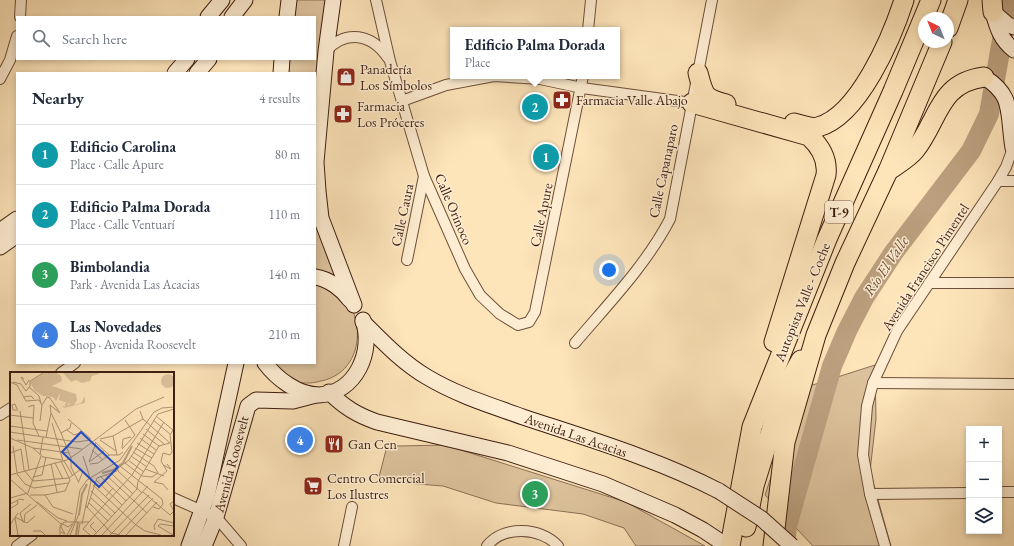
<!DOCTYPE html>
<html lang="en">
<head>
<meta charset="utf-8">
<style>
  :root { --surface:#fff; --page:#f6f6f7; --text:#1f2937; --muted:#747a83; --line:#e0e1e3; --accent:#8f2418 }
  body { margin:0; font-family:"EB Garamond",serif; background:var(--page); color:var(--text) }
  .controls { position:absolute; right:12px; bottom:12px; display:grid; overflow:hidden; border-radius:0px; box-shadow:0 2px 6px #0003 }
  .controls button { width:36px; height:36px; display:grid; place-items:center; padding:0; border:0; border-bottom:1px solid var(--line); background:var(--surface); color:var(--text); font:20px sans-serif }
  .compass { position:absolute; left:918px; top:12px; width:36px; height:36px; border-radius:50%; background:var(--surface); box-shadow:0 2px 6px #0003; rotate:317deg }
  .you { position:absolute; left:609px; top:270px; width:14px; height:14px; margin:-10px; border:3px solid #fff; border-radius:50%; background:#1a73e8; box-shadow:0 0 0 6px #1a73e833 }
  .badge { display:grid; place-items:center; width:26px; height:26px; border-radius:50%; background:var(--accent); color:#fff; font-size:13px; font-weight:700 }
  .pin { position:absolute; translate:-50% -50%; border:2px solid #fff; box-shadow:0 1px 4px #0006 }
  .popup { position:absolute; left:450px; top:27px; width:170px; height:52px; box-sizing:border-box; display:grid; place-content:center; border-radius:0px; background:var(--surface); filter:drop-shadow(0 1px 3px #0005); font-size:13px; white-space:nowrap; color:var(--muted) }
  .popup b { font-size:15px; color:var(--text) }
  .popup::after { content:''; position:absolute; left:50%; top:100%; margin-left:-8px; border:8px solid transparent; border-top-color:var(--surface) }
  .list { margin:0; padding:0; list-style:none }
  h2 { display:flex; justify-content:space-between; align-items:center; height:52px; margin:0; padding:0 16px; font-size:17px }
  h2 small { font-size:13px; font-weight:400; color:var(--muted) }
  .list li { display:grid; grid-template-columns:26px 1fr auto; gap:12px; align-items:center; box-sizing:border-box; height:60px; padding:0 16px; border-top:1px solid var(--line) }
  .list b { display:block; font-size:15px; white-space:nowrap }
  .list p { margin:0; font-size:13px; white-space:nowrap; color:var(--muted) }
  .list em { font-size:13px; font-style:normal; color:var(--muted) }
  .icon { flex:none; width:22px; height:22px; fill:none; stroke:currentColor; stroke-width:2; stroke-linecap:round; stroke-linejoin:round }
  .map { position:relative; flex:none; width:1014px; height:546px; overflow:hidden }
  .search { position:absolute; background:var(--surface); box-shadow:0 2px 6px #0003; left:16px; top:16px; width:300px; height:44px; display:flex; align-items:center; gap:10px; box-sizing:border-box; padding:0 14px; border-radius:0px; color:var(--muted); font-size:15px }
  .panel { position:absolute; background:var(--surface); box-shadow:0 2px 6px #0003; left:16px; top:72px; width:300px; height:292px; border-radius:0px }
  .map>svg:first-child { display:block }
</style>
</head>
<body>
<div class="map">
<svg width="1014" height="546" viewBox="0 0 1014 546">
  <rect width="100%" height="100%" fill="#fde4b9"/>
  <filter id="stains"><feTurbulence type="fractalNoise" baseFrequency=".005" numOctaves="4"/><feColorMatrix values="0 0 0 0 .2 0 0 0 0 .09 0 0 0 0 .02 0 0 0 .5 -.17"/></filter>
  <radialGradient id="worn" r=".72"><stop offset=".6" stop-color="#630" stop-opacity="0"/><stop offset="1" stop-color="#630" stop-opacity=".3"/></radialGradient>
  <!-- green -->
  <g fill="#dcc29c" stroke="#8c7056">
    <path d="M289,0h44l-16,192 34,108 -36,-21v-206h-35l2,-14h33v-42h-28z"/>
    <path d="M315,285c53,3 58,86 6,96 -7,2 -16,3 -24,1 -9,-3 -19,-13 -27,-19h45z"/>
    <path d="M875,365l1,54 -6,52 21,75h-78l-48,-51 35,-106z"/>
    <path d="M388,442l10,4 47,-1 181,57 79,44h-69l-12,-18 -41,-14 -87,-11 -53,-17 -65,-5z"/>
  </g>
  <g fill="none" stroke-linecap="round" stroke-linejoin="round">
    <!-- river -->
    <path stroke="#bca07f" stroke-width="20" d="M785,546l2,-20 45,-160 15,-35 17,-33 30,-46 77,-101 18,-37 20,-114"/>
    <!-- street casing -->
    <g stroke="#6d4f3a" stroke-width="12">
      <g id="street">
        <path d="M376,0l14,61 34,115 41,93 15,26 20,19 18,11 11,-3 6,-10 48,-236"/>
        <path d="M20,17l1,-17"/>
        <path d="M588,30l3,-30"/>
        <path d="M326,51c20,-22 46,-17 62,7"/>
        <path d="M0,79l10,-19 7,-24"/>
        <path d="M402,101l44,-16 48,-9 46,3 42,9 110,15"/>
        <path d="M998,181h16"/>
        <path d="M407,260l17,-84"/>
        <path d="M929,283h85"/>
        <path d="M575,343c34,-40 71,-78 95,-124l42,-219"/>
        <path d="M61,373l14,-10"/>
        <path d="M873,383l141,1"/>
        <path d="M0,415l11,-7"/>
        <path d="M999,492h15"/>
        <path d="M870,494l99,-1"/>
        <path d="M173,498l43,19 25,29"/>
        <path d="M17,546l15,-11"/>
        <path d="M344,546l8,-39"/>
        <path d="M487,546c16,-21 54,-19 71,0"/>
        <path d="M885,546l-15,-52 -7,-39 4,-49 6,-23 24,-52 101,-150 8,-14 7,-19"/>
      </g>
    </g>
    <!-- secondary casing -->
    <g stroke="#3d1d0f" stroke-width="17">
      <g id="secondary">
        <path d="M333,0l-7,51 -10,111 2,29 3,27 33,87"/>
        <path d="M993,12c4,16 8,28 21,38"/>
        <path d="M993,12l15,13 6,2"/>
        <path d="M208,17l14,-17"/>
        <path d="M232,17l13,-17"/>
        <path d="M287,17l2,-17"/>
        <path d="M175,73l12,-14"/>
        <path d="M197,73l12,-14"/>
        <path d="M281,73l1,-14"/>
        <path d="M984,77c30,19 23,33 29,71"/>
        <path d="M0,231l17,-12"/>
        <path d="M0,247l17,-12"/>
        <path d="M315,277c14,2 27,12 35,23"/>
        <path d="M363,322c20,20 40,41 64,55 30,18 63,28 96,40 66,22 134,42 196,74"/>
        <path d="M265,363c12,16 33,32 54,32 37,-2 55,-44 44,-75"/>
        <path d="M329,392c15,15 28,23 48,30l131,31 95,31 72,31 28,15 24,16"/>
        <path d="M189,546l18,-50 29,-133"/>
        <path d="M204,546l12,-29 32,-111 8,-6 37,1 23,-6"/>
      </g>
    </g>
    <!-- highway casing -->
    <g stroke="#3d1d0f" stroke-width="21">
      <g id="highway">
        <path d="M992,0l1,12"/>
        <path d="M948,28l10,-28"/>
        <path d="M698,73c6,22 5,25 28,31"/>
        <path d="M692,103l117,33c12,11 19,23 17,39l-52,167"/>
        <path d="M794,123c8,2 17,6 24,4 41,-11 74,-90 86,-127"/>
        <path d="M888,171c8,-6 21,-13 27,-21 24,-30 23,-67 69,-73"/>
        <path d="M746,527l8,-41 29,-94 18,-32"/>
        <path d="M730,546l22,-119 75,-188 66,-148 38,-91"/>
        <path d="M773,546l12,-104 31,-107 29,-72 43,-92 54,-129"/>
      </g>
    </g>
    <!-- street -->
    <use href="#street" stroke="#feedd2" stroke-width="10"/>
    <!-- secondary -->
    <use href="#secondary" stroke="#feedd2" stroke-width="15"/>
    <!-- highway -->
    <use href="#highway" stroke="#fde4b9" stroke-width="19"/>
    <!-- secondary-bridge casing -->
    <g stroke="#3d1d0f" stroke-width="17" stroke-linecap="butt">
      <path id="secondary-bridge" d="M719,491l43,28 30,27"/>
    </g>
    <!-- secondary-bridge -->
    <use href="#secondary-bridge" stroke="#feedd2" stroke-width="15"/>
  </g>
  <!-- icons -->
  <defs>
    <g id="shop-square" transform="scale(1)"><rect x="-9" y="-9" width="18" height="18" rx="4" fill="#8f2418" stroke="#feedd2"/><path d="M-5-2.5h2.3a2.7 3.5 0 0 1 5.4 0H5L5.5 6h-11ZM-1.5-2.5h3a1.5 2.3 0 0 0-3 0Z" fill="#fff"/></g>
    <g id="pharmacy-square" transform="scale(1)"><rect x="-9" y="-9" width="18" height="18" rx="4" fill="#8f2418" stroke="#feedd2"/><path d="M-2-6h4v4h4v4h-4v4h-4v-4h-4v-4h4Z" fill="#fff"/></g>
    <g id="restaurant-square" transform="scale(1)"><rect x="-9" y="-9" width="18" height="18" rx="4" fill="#8f2418" stroke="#feedd2"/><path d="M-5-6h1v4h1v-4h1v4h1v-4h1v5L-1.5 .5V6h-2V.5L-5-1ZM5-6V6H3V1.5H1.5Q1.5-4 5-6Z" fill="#fff"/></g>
    <g id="supermarket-square" transform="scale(1)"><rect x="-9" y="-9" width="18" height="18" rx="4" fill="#8f2418" stroke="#feedd2"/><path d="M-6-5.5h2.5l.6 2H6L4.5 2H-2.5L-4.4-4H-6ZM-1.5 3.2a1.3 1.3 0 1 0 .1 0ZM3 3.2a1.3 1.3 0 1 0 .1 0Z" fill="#fff"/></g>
  </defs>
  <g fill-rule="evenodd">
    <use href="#shop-square" x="346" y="77"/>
    <use href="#pharmacy-square" x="562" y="100"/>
    <use href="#pharmacy-square" x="343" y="114"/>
    <use href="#restaurant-square" x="334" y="444"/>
    <use href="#supermarket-square" x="313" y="486"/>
  </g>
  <g text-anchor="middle" stroke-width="3" stroke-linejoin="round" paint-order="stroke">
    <!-- shield labels -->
    <rect fill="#feedd2" stroke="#775b4a" stroke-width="1" x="825" y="201" width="28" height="22" rx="3"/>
    <g font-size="13" font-weight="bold" fill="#3d1d0f">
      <text x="839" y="217">T-9</text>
    </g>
    <!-- poi labels -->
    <g font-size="14" fill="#3d1d0f" stroke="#feedd2" text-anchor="start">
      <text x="360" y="74">Panadería<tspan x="360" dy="16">Los Símbolos</tspan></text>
      <text x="576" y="105">Farmacia Valle Abajo</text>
      <text x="357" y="111">Farmacia<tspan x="357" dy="16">Los Próceres</tspan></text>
      <text x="348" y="449">Gan Cen</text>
      <text x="327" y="483">Centro Comercial<tspan x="327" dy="16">Los Ilustres</tspan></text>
    </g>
    <!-- street labels -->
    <g font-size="14" fill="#3d1d0f" stroke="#feedd2">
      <text transform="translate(663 171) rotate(-78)" y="5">Calle Capanaparo</text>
      <text transform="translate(454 209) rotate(67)" y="5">Calle Orinoco</text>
      <text transform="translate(402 215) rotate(-78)" y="5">Calle Caura</text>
      <text transform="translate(541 215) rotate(-78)" y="5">Calle Apure</text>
      <text transform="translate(925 267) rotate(-57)" y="5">Avenida Francisco Pimentel</text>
      <text transform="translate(802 302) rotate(-68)" y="5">Autopista Valle - Coche</text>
      <text transform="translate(576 435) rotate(19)" y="5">Avenida Las Acacias</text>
      <text transform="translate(231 464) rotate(-75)" y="5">Avenida Roosevelt</text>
    </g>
    <!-- water labels -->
    <g font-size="15" font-style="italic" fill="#694b36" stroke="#feedd2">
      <text transform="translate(886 266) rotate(-56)" y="5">Río El Valle</text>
    </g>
  </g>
  <!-- overview -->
  <g transform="translate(10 372)">
    <rect width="164" height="164" fill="#fde4b9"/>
    <path d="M33,1h14l4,3 1,5 -10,5 24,8 1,6 -3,5 7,-2 4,-7v7l-21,5 -2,-3 3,2v-3l1,-1h3l-3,2 5,-1 -12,-4 1,-7 -4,8 -3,-4 -10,-1 -8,-5 -5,-9zM53,1h36v1l-7,2 -2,5 -8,2 -6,-3 -5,2zM151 9a7 7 0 1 1 14 0a7 7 0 1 1-14 0Z" fill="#dcc29c"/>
    <path fill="none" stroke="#bca07f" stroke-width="2" d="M92,101l11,-3 10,-7 9,-17M69,143l3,-21 5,-10M66,163l2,-13"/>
    <path fill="none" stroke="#b09475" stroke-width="1" d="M14,7l-3,-2 5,8 3,-5M0,10l7,3 9,16 13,-1 3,5 -2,16M3,10l8,2 5,7 4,-5v-5l13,-8M19,15l10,9 2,7M13,25l8,-1 3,3M32,33l5,-8 3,1 10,15 -10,-8 1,8M18,35l6,-2 -1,18 6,13M7,37l-2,-5 -3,1 1,5h5M10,39l9,59M130,39l3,8 27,24M41,41l10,20 10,25v9l8,16M0,43l23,3M146,44l17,14M58,47l23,20M143,48l17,14M42,51l11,38M0,54l37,5M136,57l18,15M57,58l7,5 9,-3M0,60l67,10 13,-2M51,61l9,-5 1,-5M133,62l16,12M103,64l4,19M36,65l5,-24M0,66l23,10 10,9 19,3M130,66l16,12M90,67l13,-3 30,-17M7,68l65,9M90,68l16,11M85,70l14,13M86,71l-7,19 15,-11M127,71l17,11M3,74l4,27M23,76l36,5M112,76l1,-9 8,-2M125,76l17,10M112,77l13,-14 -10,-15M82,78l11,10M69,80l57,-43 28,-12M0,81l11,-4 3,21 9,11 36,-3 12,-9 2,2 -4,10M30,83l3,-18M121,84l16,11M118,88l16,12M54,89l9,15M45,91l8,16M115,91l17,13 10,1 6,-4 -4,-7 -21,-14M41,92l6,28M80,92l8,-1 11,-8h10l4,-3M153,93l8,4 -4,-5M107,94l1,5 24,22M110,94l42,33 1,5 -4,5 -6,-2M108,96l11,-8 29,-46 16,-5M135,97l19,7M101,101l22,21M7,102l8,10 9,4 34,-5M0,103l57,-15 12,-8M96,103l41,38M90,104l26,25M23,105l9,-2 4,-18M0,107l52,46M86,108l26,25M83,113l43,40 9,6 16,4M127,117l1,-8 21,-35 11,-3M158,118l-5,-6 -9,-2 13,-11 -6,-10 2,-8 7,2 2,-3 -2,-17 3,-5M81,119l24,22M133,120l27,23 4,-4 -4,-7 4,-3M20,123h15l20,-4 5,-11 -9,-19M35,123l8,12 20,7M80,125l22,20M95,125l8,-9M0,126l18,-5 13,-37M27,130l21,16 9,3M79,131l19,18M0,132l10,-5 4,1M75,133l19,20 -10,10M1,136l7,-4 -1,-4M77,136l10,-30 20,-7M85,143l37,-40 32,-53M5,145l12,6 8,-7M5,146l3,17M13,150l-3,-9 11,-9M84,150l-4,4 7,7M14,151l1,-9 12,-9M51,151l7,4 4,-3M72,152l9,-43 -8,-25M0,153l8,-12M50,153l5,9 -4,-2M145,158l-1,-4 4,-7 16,4M23,159h8l4,4M50,163v-8l4,-5h25M57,163l8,-15 5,-30 7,-10 33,-20 34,-48 8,-4 12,-1M60,163l9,-21M68,163l2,-12M80,163l-7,-6 12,-14M92,163l46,-49M100,163l39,-40M108,163l35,-37M110,163l-9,-2 -7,-8 33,-36M116,163l31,-33M163,163l-15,-9 2,-2 14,2"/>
    <path fill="#1d4ed8" fill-opacity="0.15" stroke="#1d4ed8" stroke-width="2" d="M71,60l37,35 -19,20 -37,-35z"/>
    <rect width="164" height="164" fill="none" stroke="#3d1d0f" stroke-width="2"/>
  </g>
  <rect width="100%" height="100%" filter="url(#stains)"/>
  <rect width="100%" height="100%" fill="url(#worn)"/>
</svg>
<div class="controls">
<button>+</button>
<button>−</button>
<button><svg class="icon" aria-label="layers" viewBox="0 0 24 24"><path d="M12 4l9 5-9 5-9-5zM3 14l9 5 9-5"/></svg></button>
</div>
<svg class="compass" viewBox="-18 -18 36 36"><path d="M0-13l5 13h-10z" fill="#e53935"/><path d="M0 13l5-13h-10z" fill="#747a83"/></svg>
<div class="you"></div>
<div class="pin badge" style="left:546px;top:157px;background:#0f9aa8">1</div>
<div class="pin badge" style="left:535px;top:107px;background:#0f9aa8">2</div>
<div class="popup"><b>Edificio Palma Dorada</b>Place</div>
<div class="pin badge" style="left:535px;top:494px;background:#2e9e5b">3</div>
<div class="pin badge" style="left:300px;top:440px;background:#3f7fe0">4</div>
<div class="search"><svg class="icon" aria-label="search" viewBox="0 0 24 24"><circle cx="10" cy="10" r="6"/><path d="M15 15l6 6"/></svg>Search here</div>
<section class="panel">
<h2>Nearby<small>4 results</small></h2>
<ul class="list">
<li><span class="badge" style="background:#0f9aa8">1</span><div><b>Edificio Carolina</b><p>Place · Calle Apure</p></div><em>80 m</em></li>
<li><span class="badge" style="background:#0f9aa8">2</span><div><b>Edificio Palma Dorada</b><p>Place · Calle Ventuarí</p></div><em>110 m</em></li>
<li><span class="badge" style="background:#2e9e5b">3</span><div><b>Bimbolandia</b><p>Park · Avenida Las Acacias</p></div><em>140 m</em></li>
<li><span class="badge" style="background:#3f7fe0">4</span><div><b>Las Novedades</b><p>Shop · Avenida Roosevelt</p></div><em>210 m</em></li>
</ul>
</section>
</div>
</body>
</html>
